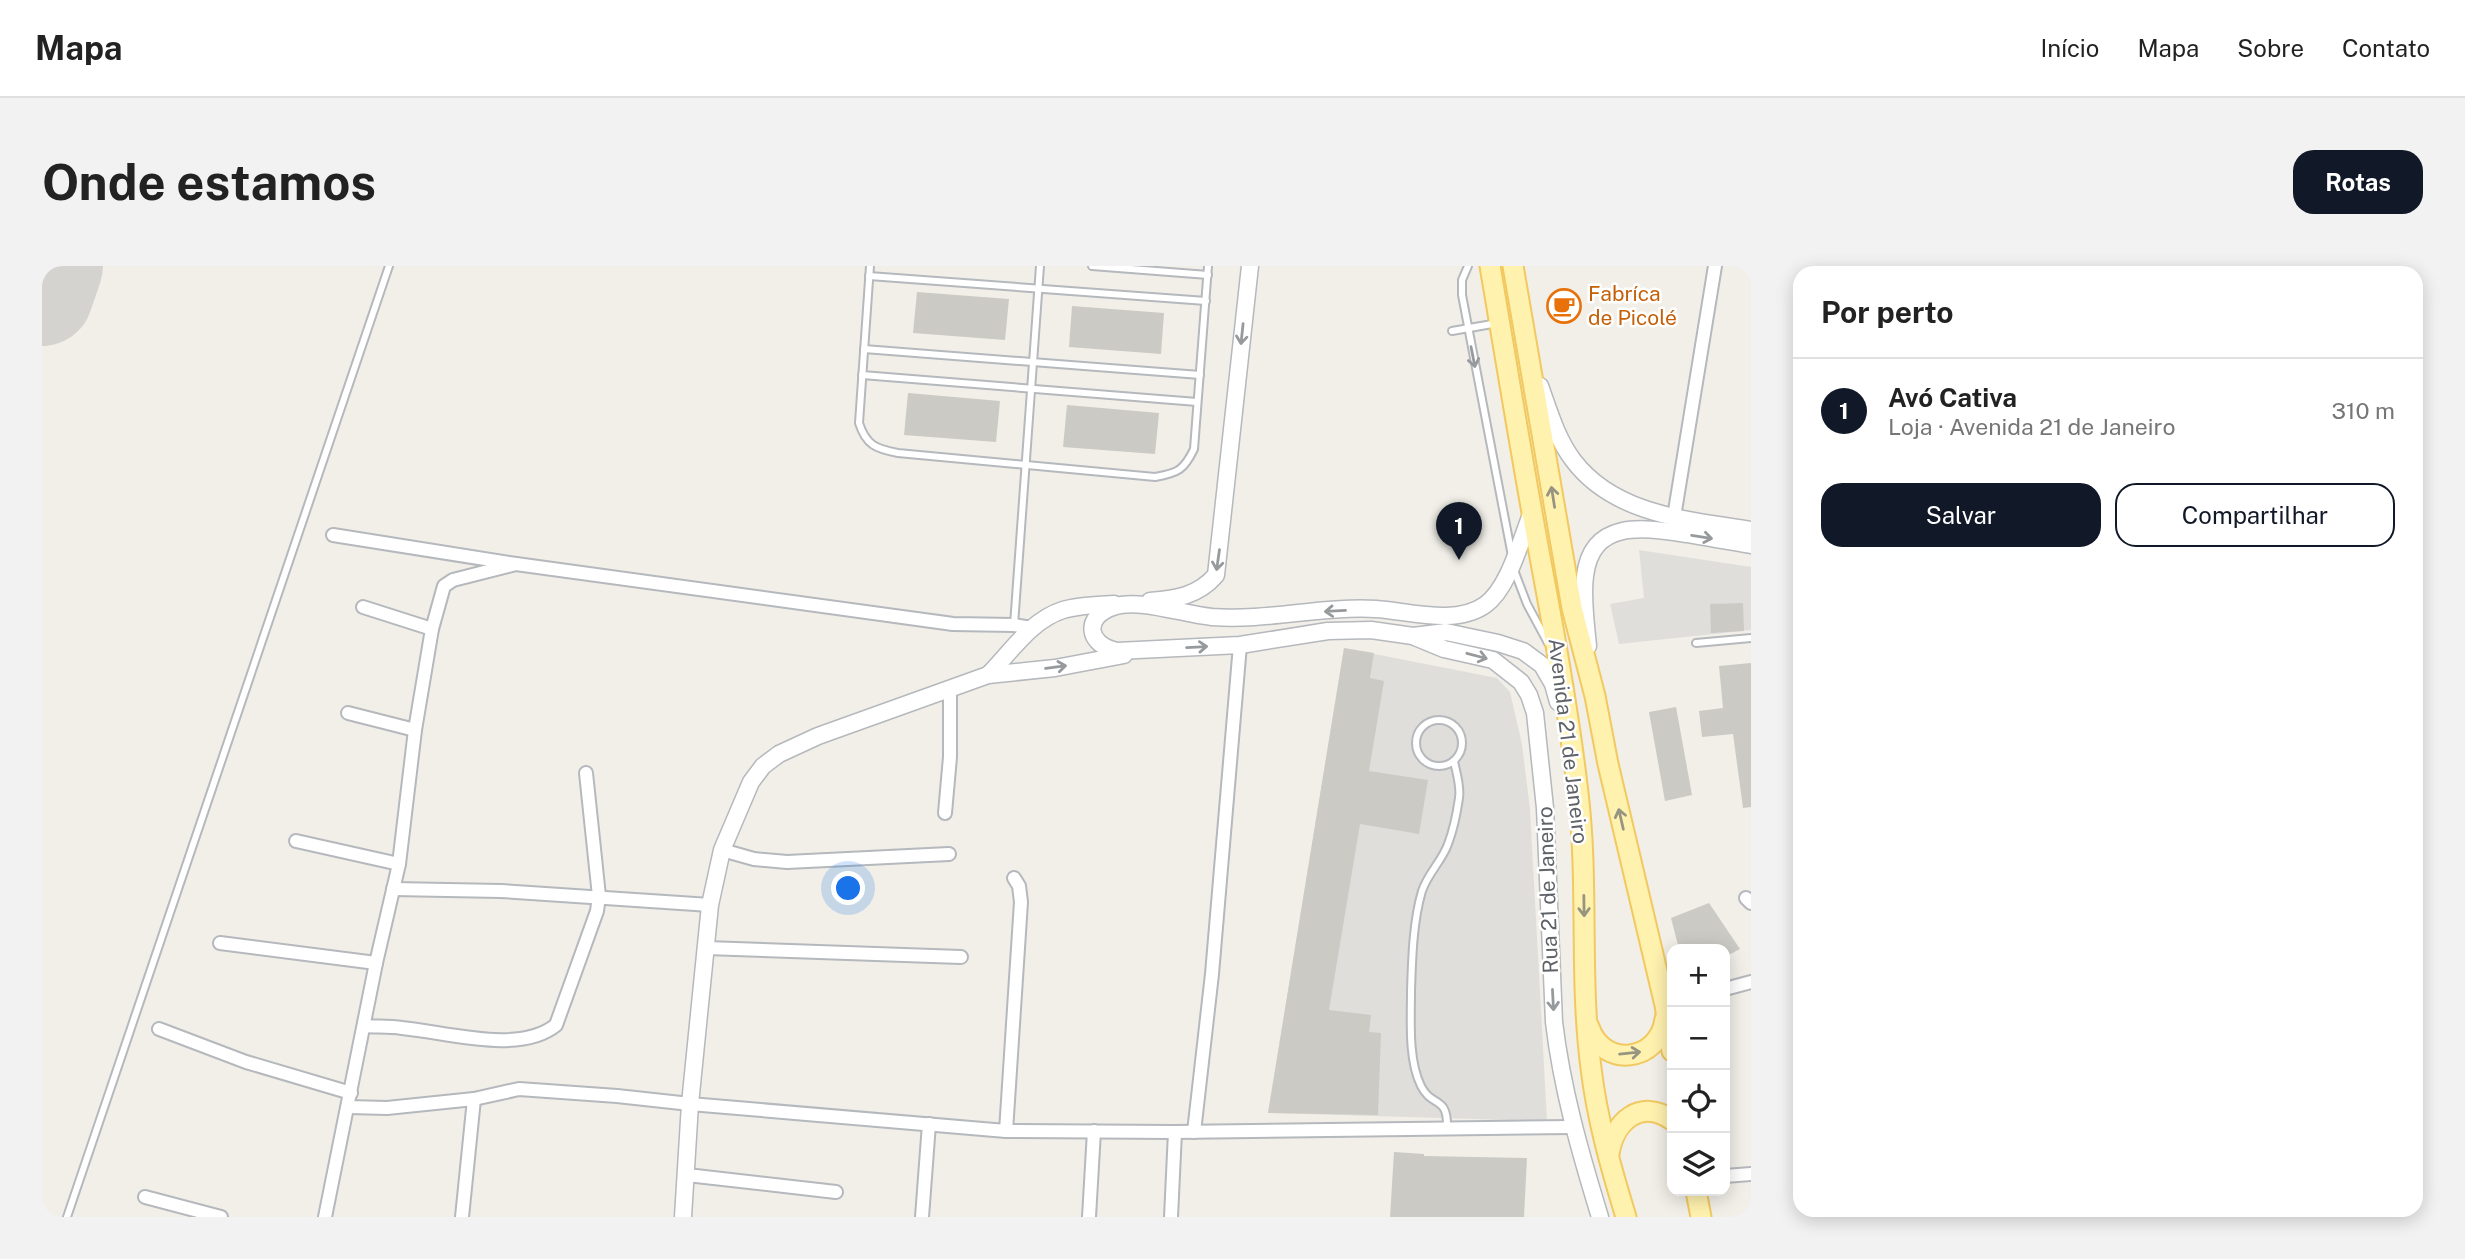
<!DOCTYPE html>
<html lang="pt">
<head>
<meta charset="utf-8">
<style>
  :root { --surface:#fff; --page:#f2f2f2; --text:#222; --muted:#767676; --line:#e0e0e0; --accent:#111827 }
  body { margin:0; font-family:"Public Sans",sans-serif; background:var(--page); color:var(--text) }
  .controls { position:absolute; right:21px; bottom:21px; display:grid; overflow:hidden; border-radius:14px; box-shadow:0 4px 18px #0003 }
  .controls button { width:63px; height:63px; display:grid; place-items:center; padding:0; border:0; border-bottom:2px solid var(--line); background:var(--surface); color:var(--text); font:35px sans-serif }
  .you { position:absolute; left:807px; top:623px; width:24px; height:24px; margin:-18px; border:5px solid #fff; border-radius:50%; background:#1a73e8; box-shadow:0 0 0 10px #1a73e833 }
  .badge { display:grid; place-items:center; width:46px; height:46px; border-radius:50%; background:var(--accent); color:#fff; font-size:23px; font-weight:700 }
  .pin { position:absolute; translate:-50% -58px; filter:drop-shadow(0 2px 4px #0008) }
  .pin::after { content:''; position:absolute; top:37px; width:24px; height:21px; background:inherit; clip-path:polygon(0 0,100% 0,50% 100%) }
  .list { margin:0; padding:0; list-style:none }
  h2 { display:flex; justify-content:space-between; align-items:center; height:91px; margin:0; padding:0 28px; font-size:30px }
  h2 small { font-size:23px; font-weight:400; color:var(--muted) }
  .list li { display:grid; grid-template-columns:46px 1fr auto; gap:21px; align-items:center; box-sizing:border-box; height:105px; padding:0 28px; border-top:2px solid var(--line) }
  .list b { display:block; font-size:26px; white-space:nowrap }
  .list p { margin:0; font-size:23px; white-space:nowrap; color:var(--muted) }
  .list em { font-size:23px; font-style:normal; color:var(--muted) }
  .actions { display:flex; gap:14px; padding:21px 28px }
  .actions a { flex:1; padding:16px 0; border:2px solid var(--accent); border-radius:21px; text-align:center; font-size:24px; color:var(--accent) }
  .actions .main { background:var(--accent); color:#fff }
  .icon { flex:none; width:38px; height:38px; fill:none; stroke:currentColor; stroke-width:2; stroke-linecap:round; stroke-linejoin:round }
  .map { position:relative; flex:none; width:1709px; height:951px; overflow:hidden; border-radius:21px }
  header { display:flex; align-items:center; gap:42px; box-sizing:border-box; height:98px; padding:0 35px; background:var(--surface); border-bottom:2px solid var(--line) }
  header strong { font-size:33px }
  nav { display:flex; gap:38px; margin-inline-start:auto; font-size:24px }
  .intro { display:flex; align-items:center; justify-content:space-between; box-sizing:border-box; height:168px; padding:0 42px }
  h1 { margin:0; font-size:49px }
  .button { padding:18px 32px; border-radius:21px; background:var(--accent); color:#fff; font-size:24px; font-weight:700 }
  main { display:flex; gap:42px; padding:0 42px }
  aside { flex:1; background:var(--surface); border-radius:21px; box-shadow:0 4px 18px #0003 }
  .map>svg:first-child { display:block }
</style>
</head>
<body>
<header>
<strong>Mapa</strong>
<nav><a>Início</a><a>Mapa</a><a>Sobre</a><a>Contato</a></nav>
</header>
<div class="intro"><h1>Onde estamos</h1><a class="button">Rotas</a></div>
<main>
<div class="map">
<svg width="1709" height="951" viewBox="0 0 1709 951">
  <rect width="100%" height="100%" fill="#f1efe8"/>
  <!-- industrial -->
  <g fill="#e0deda">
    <path d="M1597,284l112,17v63l-132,14 -9,-40 34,-6z"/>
    <path d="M1302,382l153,30 13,14 12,52 8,65 17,312 -279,-8z"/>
  </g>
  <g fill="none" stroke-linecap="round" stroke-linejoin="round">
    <!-- runway -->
    <path stroke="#d4d3d0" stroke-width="102" d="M0,29l10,-29"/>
  </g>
  <!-- building -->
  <g fill="#cccac5">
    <path d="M875,26l92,7 -4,41 -92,-7z"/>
    <path d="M1030,40l92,7 -3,41 -92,-7z"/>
    <path d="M866,127l92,8 -4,41 -92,-7z"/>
    <path d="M1025,139l92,8 -4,41 -92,-7z"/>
    <path d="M1701,337l1,28 -33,2 -1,-29z"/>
    <path d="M1302,382l30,5 -4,25 14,3 -15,90 59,9 -9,54 -59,-10 -31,186 42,5 -2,17 12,1 -3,82 -110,-2z"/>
    <path d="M1709,397v144l-8,1 -10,-74 -31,3 -3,-26 24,-3 -4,-42z"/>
    <path d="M1634,441l16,88 -27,6 -16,-89z"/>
    <path d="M1667,637l31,46 -15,8v-8h-46l-8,-31z"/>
    <path d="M1352,886l30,2v2l103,2 -3,59h-134z"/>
  </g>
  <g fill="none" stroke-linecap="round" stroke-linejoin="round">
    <!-- service casing -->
    <g stroke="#b5b8bc" stroke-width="10">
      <g id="service">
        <path d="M828,0l-11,157c7,22 17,26 39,30l257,24c23,-4 29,-7 39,-28l14,-183"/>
        <path d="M1050,0l116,9"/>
        <path d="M1426,0l-6,14v15l50,261"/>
        <path d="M827,10l337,25"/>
        <path d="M1410,65l46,-8"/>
        <path d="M822,83l336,26"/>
        <path d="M820,109l335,27"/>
        <path d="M1472,304l13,34 21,39"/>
        <path d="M972,359l26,-359"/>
        <path d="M1654,377l55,-5"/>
        <circle cx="1397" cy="477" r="23"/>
        <path d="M1405,862c1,-33 -15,-20 -26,-42 -13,-26 -10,-66 -10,-95 1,-32 2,-70 11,-100 6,-18 20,-30 26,-47 5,-13 9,-32 11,-46 2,-12 -3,-26 -5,-37"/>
        <path d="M25,951l322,-951"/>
      </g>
    </g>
    <!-- minor casing -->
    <g stroke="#b5b8bc" stroke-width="16">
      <g id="minor">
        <path d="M1632,251l41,-251"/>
        <path d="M291,269l183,29 437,60 61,1 17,3"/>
        <path d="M321,341l69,22"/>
        <path d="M306,447l67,17"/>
        <path d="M903,547l5,-56v-68"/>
        <path d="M254,575l103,23"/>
        <path d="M680,584l32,9 33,3 162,-8"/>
        <path d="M351,623l108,2 209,14"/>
        <path d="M1704,632l5,5"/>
        <path d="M178,677l156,20"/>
        <path d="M664,682l255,9"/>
        <path d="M1683,723l26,-7"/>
        <path d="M322,760c12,1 25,0 38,2 44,4 117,27 154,-3l41,-114 2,-15 -13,-123"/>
        <path d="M117,763l87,33 105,31"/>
        <path d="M306,841l39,1 87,-9 45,-10 98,7 73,8 316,27 169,1 397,-5"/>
        <path d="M964,865l15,-229 -2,-16 -5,-8"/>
        <path d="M1152,866l18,-158 28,-329"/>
        <path d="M645,909l149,17"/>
        <path d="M1683,910l26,-2"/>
        <path d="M103,931l76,20"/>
        <path d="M283,951l51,-254 23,-99 16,-134 17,-101 12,-43 9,-6 63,-16"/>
        <path d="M420,951l12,-118"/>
        <path d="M880,951l7,-93"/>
        <path d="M1047,951l5,-86"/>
        <path d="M1129,951l4,-85"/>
      </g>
    </g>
    <!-- tertiary casing -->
    <g stroke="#b5b8bc" stroke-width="19">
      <g id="tertiary">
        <path d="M1498,120c9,25 17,53 33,74 41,55 116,60 178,70"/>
        <path d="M1490,246c-11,27 -23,76 -47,93 -30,21 -76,6 -109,4 -55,-3 -109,12 -164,8 -30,-3 -73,-19 -99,-10 -30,10 -26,38 4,44l123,-6 88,-14 43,-1 42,6 33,-4 52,11 25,8 19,14 11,19 5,18"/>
        <path d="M1108,335c26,-2 48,-5 66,-26l34,-309"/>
        <path d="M1373,371l29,12 49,11 28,22 8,13 6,18 10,95 9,214c8,67 26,130 46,195"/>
        <path d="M1546,380c-2,-22 -6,-48 -3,-70 7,-58 60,-48 102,-42 22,4 43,7 64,11"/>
        <path d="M946,409c23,-23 43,-55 75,-65 16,-5 34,-5 51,-6"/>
        <path d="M641,951l7,-113 20,-199 12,-55 29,-68 12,-16 16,-12 39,-18 170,-61 67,-7 69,-13"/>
      </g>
    </g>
    <!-- primary casing -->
    <g stroke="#f2c960" stroke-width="23">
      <g id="primary">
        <path d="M1448,0c18,106 35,212 55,318 13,70 25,139 33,209 11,91 1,184 13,275 6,51 20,100 35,149"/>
        <path d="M1471,0l59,342 23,88 13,68 57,241 7,46"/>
        <path d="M1547,761c14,42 70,35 76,-8"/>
        <path d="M1567,888c5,-33 32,-56 63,-34"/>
        <path d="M1654,925l5,26"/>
      </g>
    </g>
    <!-- service -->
    <use href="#service" stroke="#fff" stroke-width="6"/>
    <!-- minor -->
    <use href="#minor" stroke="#fff" stroke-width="12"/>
    <!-- tertiary -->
    <use href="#tertiary" stroke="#fff" stroke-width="16"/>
    <!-- primary -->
    <use href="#primary" stroke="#fff2af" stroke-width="19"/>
  </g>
  <!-- one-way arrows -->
  <defs><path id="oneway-shaft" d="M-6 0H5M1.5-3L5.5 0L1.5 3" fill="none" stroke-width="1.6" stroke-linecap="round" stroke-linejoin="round" transform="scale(1.75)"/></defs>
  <g stroke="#979a9d">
    <use href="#oneway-shaft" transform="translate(1200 68) rotate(96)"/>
    <use href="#oneway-shaft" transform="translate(1431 91) rotate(79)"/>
    <use href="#oneway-shaft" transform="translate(1660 271) rotate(9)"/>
    <use href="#oneway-shaft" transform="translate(1176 294) rotate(98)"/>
    <use href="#oneway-shaft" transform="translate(1293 345) rotate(177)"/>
    <use href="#oneway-shaft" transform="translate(1155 381) rotate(-3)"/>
    <use href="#oneway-shaft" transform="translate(1435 390) rotate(15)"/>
    <use href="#oneway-shaft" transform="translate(1014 401) rotate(-8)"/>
    <use href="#oneway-shaft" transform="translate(1511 734) rotate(87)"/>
  </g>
  <g stroke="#979581">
    <use href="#oneway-shaft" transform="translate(1511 231) rotate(-99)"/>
    <use href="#oneway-shaft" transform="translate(1579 553) rotate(-103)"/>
    <use href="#oneway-shaft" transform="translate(1542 640) rotate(89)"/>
    <use href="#oneway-shaft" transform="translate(1588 787) rotate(-6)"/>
  </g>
  <!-- icons -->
  <defs>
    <g id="cafe-ring" transform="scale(1.75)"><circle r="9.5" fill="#fff" stroke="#e8710a" stroke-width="1.5"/><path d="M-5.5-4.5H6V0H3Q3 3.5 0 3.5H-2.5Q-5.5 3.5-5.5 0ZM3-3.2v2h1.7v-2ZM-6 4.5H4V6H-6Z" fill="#e8710a"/></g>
  </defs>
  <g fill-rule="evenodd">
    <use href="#cafe-ring" x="1522" y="40"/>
  </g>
  <g text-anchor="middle" stroke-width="5" stroke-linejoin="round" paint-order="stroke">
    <!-- food labels -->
    <g font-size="21" fill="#c56008" stroke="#fff" text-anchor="start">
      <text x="1546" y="35">Fabríca<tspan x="1546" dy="24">de Picolé</tspan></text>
    </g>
    <!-- street labels -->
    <g font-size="21" fill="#5f6368" stroke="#fff">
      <text transform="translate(1526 475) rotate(83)" y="7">Avenida 21 de Janeiro</text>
      <text transform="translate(1506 624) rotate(-92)" y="7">Rua 21 de Janeiro</text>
    </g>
  </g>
</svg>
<div class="controls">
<button>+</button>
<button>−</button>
<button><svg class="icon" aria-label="locate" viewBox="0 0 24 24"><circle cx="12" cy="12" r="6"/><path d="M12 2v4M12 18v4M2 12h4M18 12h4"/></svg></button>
<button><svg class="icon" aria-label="layers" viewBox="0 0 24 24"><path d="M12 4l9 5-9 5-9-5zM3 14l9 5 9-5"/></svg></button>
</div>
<div class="you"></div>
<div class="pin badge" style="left:1417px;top:294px">1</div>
</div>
<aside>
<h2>Por perto<small></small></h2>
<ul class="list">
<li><span class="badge">1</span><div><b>Avó Cativa</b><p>Loja · Avenida 21 de Janeiro</p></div><em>310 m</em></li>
</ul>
<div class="actions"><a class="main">Salvar</a><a>Compartilhar</a></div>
</aside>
</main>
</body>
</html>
